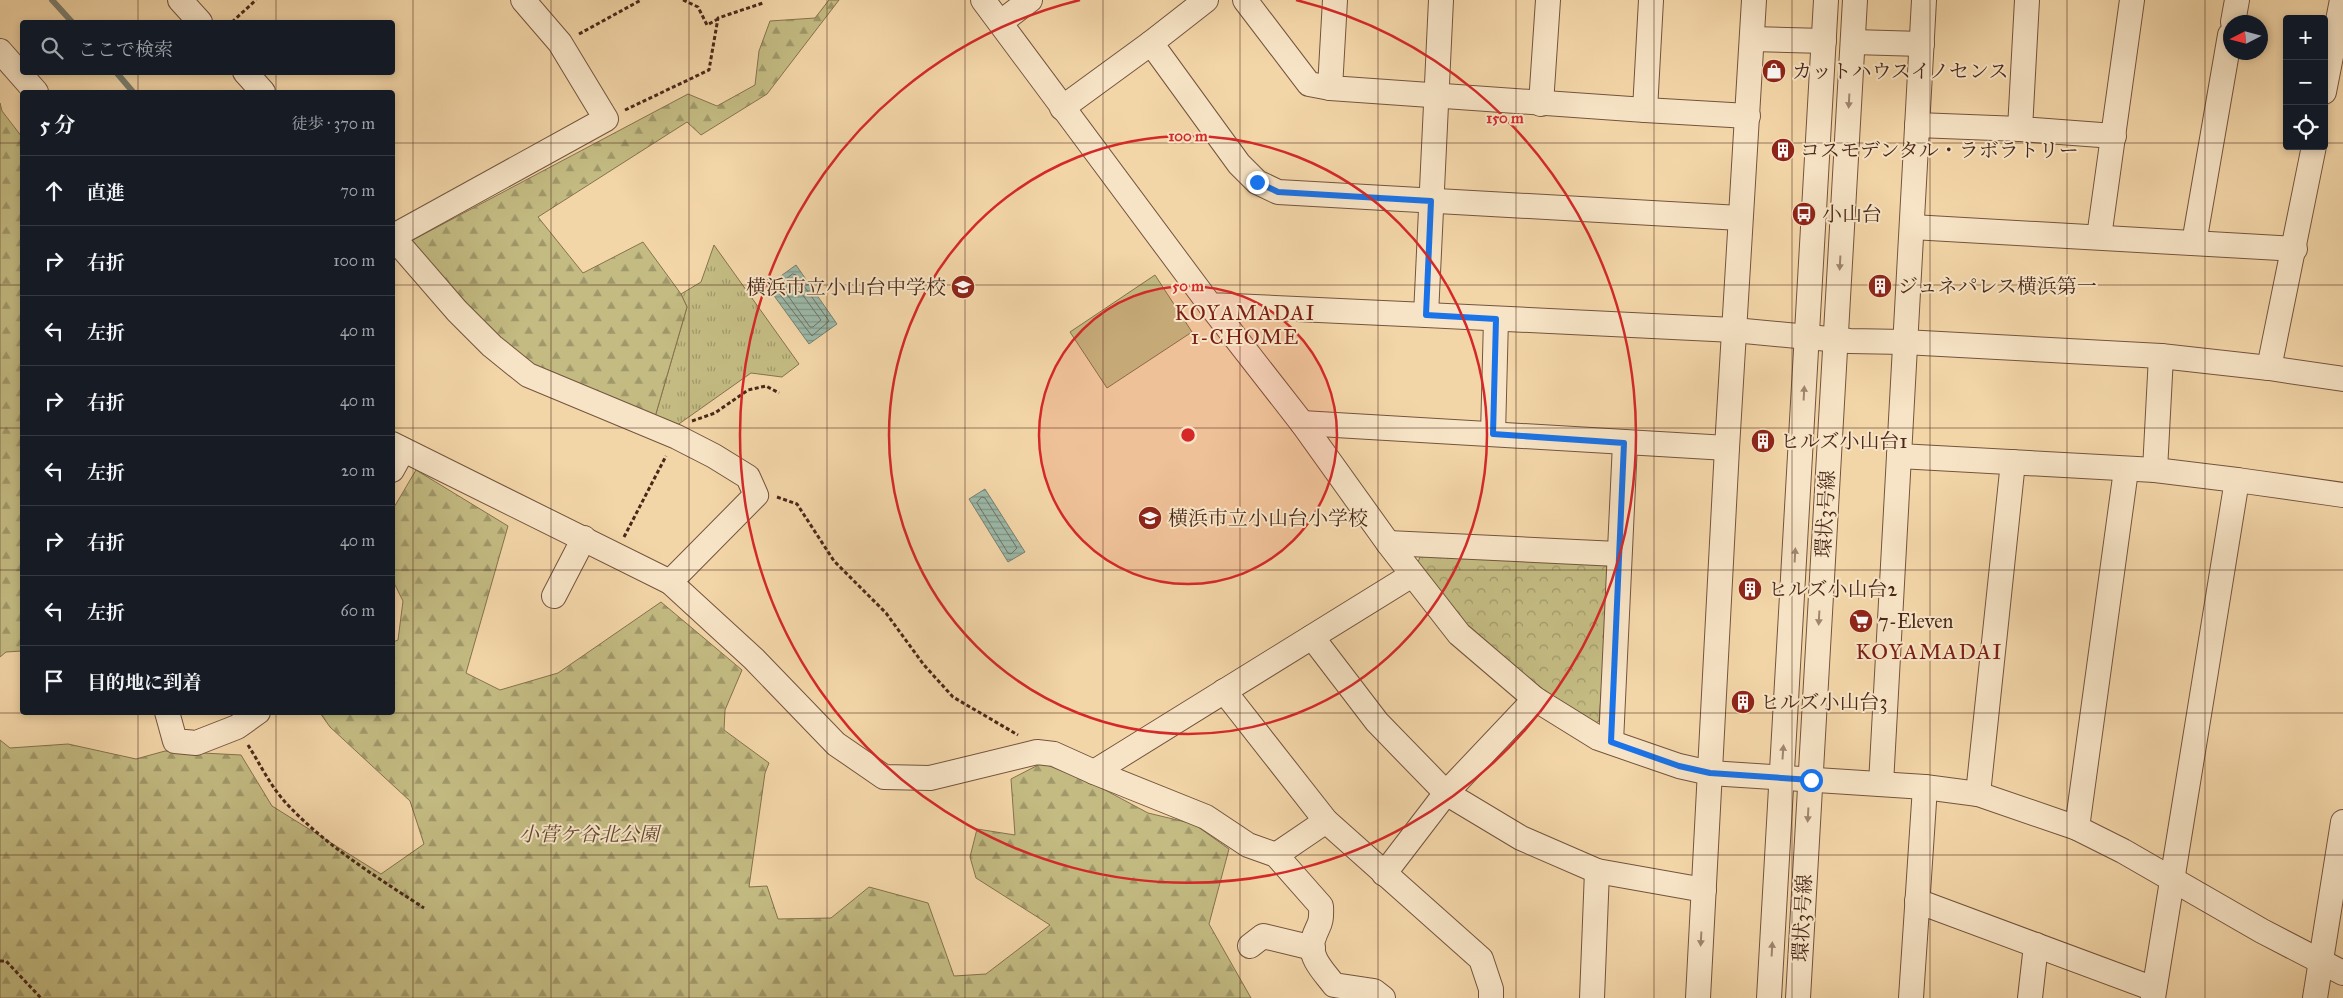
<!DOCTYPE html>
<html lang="ja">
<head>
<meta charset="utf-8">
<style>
  :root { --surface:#171b24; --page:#20242c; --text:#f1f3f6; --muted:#9ea1a6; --line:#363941 }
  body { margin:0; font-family:"IM FELL Great Primer","Noto Serif JP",serif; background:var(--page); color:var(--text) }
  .controls { position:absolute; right:15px; top:15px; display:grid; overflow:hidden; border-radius:5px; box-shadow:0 2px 8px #0003 }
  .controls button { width:45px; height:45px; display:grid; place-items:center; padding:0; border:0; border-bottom:1px solid var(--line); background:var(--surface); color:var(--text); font:25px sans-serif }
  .compass { position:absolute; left:2223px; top:15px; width:45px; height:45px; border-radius:50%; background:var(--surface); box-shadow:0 2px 8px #0003; rotate:264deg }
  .stop { position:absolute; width:15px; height:15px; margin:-11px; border:4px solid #1a73e8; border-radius:50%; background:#fff }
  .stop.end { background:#1a73e8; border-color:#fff; box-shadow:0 1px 5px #0008 }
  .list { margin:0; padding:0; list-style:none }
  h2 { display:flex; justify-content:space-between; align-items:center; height:65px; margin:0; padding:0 20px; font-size:21px }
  h2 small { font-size:16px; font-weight:400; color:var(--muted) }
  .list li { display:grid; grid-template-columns:32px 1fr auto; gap:15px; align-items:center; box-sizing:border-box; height:70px; padding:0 20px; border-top:1px solid var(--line) }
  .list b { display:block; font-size:19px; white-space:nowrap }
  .list em { font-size:16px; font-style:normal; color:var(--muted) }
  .icon { flex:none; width:28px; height:28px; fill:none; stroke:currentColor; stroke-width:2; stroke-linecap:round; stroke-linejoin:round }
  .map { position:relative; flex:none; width:2343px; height:998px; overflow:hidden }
  .search { position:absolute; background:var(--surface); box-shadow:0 2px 8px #0003; left:20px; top:20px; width:375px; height:55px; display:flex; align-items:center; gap:12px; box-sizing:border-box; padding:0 18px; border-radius:5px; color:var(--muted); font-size:19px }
  .panel { position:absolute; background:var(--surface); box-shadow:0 2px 8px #0003; left:20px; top:90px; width:375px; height:625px; border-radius:5px }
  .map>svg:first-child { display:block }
</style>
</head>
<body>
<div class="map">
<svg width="2343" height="998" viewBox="0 0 2343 998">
  <defs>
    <pattern id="grass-tufts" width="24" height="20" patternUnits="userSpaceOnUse" patternTransform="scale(1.25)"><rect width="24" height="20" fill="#c3bb82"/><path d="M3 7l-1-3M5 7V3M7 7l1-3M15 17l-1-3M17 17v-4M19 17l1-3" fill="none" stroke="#a0986a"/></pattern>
    <pattern id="forest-firs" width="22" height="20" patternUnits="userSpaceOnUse" patternTransform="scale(1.25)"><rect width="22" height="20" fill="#c3bb82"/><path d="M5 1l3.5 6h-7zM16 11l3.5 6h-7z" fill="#a0986a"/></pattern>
    <pattern id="park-crowns" width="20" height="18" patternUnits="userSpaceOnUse" patternTransform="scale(1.25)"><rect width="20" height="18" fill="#c3bb82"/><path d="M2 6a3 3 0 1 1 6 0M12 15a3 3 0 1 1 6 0" fill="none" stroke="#a0986a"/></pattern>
    <pattern id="water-rules" width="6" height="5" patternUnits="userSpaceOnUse" patternTransform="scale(1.25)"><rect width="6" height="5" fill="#9bb9a9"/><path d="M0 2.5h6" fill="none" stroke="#809689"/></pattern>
  </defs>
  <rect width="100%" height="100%" fill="#f3d6a8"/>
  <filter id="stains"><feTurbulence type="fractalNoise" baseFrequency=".004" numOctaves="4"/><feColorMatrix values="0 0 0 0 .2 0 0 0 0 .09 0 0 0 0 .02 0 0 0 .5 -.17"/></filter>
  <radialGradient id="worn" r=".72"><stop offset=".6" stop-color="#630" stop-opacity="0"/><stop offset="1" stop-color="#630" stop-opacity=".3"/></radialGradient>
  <!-- grass -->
  <path fill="url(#grass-tufts)" stroke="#86724e" d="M714,245l85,119 -17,13 -31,-4 -75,53 -21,-9 32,-110 -6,-13 20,-12z"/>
  <!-- forest -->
  <g fill="url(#forest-firs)" stroke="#86724e">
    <path d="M829,0h10l-72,94 -66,41 -14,-13 -149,95 45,56 60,-31 38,52 6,13 -32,110 -102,-41 -29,-16 -26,-20 -89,-98 279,-148 29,12 38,-21 4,-34 11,-30 45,-3z"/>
    <path d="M0,103l2,8 20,26v514l-16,1 -6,5z"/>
    <path d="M416,470l92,56 -42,147 34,17 58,-17 103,-71 81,68 -17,40 -1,20 45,33 -4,10 -16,114 18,-1 11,33 53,-1 38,-31 59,16 26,73 32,-2 64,-49 -74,-47 -6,-21 7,-28 38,6 -4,-56 31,-16 50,20 56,30 46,11 35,25 -20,75 42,74h-1251v-258l10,8 58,-4 68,15 29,-8 76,4 31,51 109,68 43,-30 -14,-43 -80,-74 -10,-14 72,-1 1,-70 5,-2 5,-39 -10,-20v-72z"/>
  </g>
  <!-- park -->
  <path fill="url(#park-crowns)" stroke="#86724e" d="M1422,552l183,8 6,8 -12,153 -7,4 -100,-69 -76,-89z"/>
  <!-- garden -->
  <path fill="#c3bb82" stroke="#86724e" d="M1155,275l37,57 -85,56 -37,-56z"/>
  <!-- water -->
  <g fill="url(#water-rules)" stroke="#7a7f70">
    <path d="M796,265l41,59 -28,20 -42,-58z"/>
    <path d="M985,489l40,63 -17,10 -39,-63z"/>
  </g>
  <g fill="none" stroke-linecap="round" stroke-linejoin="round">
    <!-- shore -->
    <g stroke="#727062" stroke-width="1">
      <path d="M793,274l3,1 33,46 -17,15 -37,-48z"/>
      <path d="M791,283h3l27,37 -8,7h-3l-26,-37z"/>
      <path d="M982,497l3,1 32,50 -6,6 -3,-1 -31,-50z"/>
    </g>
    <!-- stream -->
    <g stroke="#7a7f70" stroke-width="6">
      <path d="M52,0l20,22"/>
      <path d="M116,72l17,20"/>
    </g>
    <!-- minor casing -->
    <g stroke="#74543e" stroke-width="26">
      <g id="minor">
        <path d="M180,0l20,22"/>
        <path d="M983,0l227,305 216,10 15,-315"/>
        <path d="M1245,0l64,84 21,4"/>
        <path d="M1335,0l-5,88 315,22 6,-110"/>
        <path d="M2027,0l-7,129 94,7"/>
        <path d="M1001,22l29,-22"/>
        <path d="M2233,22l4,-22"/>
        <path d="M1752,39l72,2"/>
        <path d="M1853,42l69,2"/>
        <path d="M1151,43l55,-43"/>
        <path d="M0,51l36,41"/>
        <path d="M245,72l18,20"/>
        <path d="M2324,92l18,-92"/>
        <path d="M1541,104l7,-104"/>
        <path d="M1062,108l89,-65 88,121 18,18 21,10 462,26"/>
        <path d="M1645,110l103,6"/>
        <path d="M1917,125l103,4"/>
        <path d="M1912,227l383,22"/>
        <path d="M392,236l65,75 35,35 36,29 149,62 37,19 34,21 8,18 -86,87"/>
        <path d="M392,237l214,-118 -46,-76 -37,-43"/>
        <path d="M2099,237l33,-237"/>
        <path d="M2194,243l36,-208"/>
        <path d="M1210,305l92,118 86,120 71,91 76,65 63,39 81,28 31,7 215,14 53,7 99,34 46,23 139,80 81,42"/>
        <path d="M1426,315l308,15 116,11 54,1 257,14 108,12 74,11"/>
        <path d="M2269,368l45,-222"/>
        <path d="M1302,423l425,25 27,-448"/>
        <path d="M1493,434l3,-115"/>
        <path d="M392,444l278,138 84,77 82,85 48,33 46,1 107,-26 17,2 40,18 112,45 42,28 28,10 45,51c1,21 -3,17 -8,34 -5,17 12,33 21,45l40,6 9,7"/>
        <path d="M1899,456l256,14 82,10 -84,518"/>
        <path d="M392,470l11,-20"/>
        <path d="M2155,470l6,-114"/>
        <path d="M2237,480l106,15"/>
        <path d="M1388,543l230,11"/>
        <path d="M554,596l30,-58"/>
        <path d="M1312,637l65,85 69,71 75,45 76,33 107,19"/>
        <path d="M1224,691l102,130 155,138 10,30v9"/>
        <path d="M167,712l8,29 21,2 41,-16 21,-15"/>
        <path d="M1611,742l14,-299"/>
        <path d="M1094,772l318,-197"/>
        <path d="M1881,784l43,-784"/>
        <path d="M1978,794l35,-332"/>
        <path d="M2077,828l49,-358"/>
        <path d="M1276,855l50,-34"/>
        <path d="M1384,874l62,-81 89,-94"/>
        <path d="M1917,901l237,88"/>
        <path d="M1250,946l13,-10 50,12"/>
        <path d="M1592,998l5,-127"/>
        <path d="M1698,998l29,-550"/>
        <path d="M1769,998l57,-998"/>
        <path d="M1798,998l57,-998"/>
        <path d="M1911,998l14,-211"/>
        <path d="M2030,998l6,-53"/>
        <path d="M2315,998l28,-176"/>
      </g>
    </g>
    <!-- path -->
    <g stroke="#49281a" stroke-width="3" stroke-dasharray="4 2.5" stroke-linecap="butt">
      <path d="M683,0l15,7 9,18 11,-6"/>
      <path d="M232,22l24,-22"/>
      <path d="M579,34l62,-34"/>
      <path d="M625,110l84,-40 9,-52 45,-15"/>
      <path d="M692,421l23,-8 33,-23 18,-4 13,7"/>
      <path d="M777,497l20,7 37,57 52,52 38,52 29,32 65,38"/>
      <path d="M624,537l42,-81"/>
      <path d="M248,745c12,19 23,42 38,58 40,43 89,73 138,105"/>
      <path d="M0,961h6l35,37"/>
    </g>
    <!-- minor -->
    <use href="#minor" stroke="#f7e4c6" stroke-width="24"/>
  </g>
  <!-- one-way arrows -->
  <defs><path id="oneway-solid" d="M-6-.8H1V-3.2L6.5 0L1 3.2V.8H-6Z" transform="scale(1.25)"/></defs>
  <g fill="#a08670">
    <use href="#oneway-solid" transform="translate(1849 101) rotate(93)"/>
    <use href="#oneway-solid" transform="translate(1840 263) rotate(93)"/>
    <use href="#oneway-solid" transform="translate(1804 393) rotate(-87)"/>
    <use href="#oneway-solid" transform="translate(1795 555) rotate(-87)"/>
    <use href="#oneway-solid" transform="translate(1819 618) rotate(93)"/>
    <use href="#oneway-solid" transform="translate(1783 752) rotate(-86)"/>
    <use href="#oneway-solid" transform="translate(1808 815) rotate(93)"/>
    <use href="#oneway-solid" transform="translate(1701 939) rotate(93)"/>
    <use href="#oneway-solid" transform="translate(1772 949) rotate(-87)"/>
  </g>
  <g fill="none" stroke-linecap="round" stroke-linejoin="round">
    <!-- route -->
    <path stroke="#1a73e8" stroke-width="6" d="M1257,182l21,10 153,9 -5,114 70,4 -3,115 131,9 -13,299 68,24 31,7 101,7"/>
  </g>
  <!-- grid -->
  <path fill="none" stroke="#49281a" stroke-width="1" stroke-opacity="0.55" d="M138,0v22M276,0v22M413,0v998M551,0v998M689,0v998M827,0v998M965,0v998M1103,0v998M1240,0v998M1378,0v998M1516,0v998M1654,0v998M1792,0v998M1930,0v998M2067,0v998M2205,0v998M138,72v20M276,72v20M0,143h22M392,143h1895M2324,143h19M0,285h22M392,285h1951M0,428h22M392,428h1951M0,570h22M392,570h1951M138,712v286M276,712v286M0,713h2343M0,855h2343"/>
  <!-- distance rings -->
  <circle cx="1188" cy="435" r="149" fill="#d62828" fill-opacity=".12"/>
  <g fill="none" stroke="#d62828" stroke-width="2.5">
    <circle cx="1188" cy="435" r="149"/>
    <circle cx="1188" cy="435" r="299"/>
    <path d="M1296 0A448 448 0 1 1 1080 0"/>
  </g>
  <!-- icons -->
  <defs>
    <g id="shop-disc" transform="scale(1.25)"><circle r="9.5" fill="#8f2418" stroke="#f7e4c6"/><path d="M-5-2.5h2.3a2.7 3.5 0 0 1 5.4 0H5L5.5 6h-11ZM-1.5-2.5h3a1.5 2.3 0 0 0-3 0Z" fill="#fff"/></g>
    <g id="building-disc" transform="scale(1.25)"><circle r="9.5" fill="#8f2418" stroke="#f7e4c6"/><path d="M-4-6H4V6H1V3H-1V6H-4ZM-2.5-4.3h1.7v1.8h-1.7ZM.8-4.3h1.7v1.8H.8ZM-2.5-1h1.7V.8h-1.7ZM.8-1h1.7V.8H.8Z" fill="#fff"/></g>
    <g id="bus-disc" transform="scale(1.25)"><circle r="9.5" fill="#8f2418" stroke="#f7e4c6"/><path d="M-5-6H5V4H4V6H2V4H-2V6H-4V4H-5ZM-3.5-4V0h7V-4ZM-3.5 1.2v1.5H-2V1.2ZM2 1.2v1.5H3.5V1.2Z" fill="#fff"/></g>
    <g id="school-disc" transform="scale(1.25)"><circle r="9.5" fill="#8f2418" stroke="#f7e4c6"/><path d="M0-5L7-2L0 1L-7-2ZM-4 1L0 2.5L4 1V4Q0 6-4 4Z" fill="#fff"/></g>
    <g id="supermarket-disc" transform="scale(1.25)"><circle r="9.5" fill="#8f2418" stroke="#f7e4c6"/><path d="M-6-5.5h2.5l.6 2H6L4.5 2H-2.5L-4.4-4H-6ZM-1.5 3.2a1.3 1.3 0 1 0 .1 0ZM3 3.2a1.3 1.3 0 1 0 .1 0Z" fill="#fff"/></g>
  </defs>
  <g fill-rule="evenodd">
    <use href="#shop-disc" x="1774" y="71"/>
    <use href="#building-disc" x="1783" y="150"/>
    <use href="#bus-disc" x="1804" y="214"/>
    <use href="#building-disc" x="1880" y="286"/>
    <use href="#school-disc" x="963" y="287"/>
    <use href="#building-disc" x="1763" y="441"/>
    <use href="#school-disc" x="1150" y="518"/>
    <use href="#building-disc" x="1750" y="589"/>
    <use href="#supermarket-disc" x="1861" y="621"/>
    <use href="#building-disc" x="1743" y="702"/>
  </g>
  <g text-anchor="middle" stroke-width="4" stroke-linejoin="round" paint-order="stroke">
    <!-- poi labels -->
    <g font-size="20" fill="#49281a" stroke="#f7e4c6" text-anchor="start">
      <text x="1792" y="78">カットハウスイノセンス</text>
      <text x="1800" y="157">コスモデンタル・ラボラトリー</text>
      <text x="1822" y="221">小山台</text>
      <text x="1898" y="293">ジュネパレス横浜第一</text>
      <text x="946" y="294" text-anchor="end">横浜市立小山台中学校</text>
      <text x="1780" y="448">ヒルズ小山台1</text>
      <text x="1168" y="525">横浜市立小山台小学校</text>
      <text x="1768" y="596">ヒルズ小山台2</text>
      <text x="1878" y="628">7-Eleven</text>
      <text x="1760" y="709">ヒルズ小山台3</text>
    </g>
    <!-- street labels -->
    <g font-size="20" fill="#49281a" stroke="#f7e4c6">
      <text transform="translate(1825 514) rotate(-87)" y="7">環状3号線</text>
      <text transform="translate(1802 918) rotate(-87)" y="7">環状3号線</text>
    </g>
    <!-- park labels -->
    <g font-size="20" font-style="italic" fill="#61452f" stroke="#f7e4c6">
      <text x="589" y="841">小菅ケ谷北公園</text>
    </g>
    <!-- neighbourhood labels -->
    <g font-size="21" letter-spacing="1" fill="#7a1f14" stroke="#f7e4c6">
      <text x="1245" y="320">KOYAMADAI<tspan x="1245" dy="24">1-CHOME</tspan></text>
    </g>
    <!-- quarter labels -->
    <g font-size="22" letter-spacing="1" fill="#7a1f14" stroke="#f7e4c6">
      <text x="1929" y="659">KOYAMADAI</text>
    </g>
  </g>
  <circle cx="1188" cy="435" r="8" fill="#d62828" stroke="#f7e4c6" stroke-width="2.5"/>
  <g font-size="15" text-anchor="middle" font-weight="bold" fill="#d62828" stroke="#f7e4c6" stroke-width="4" stroke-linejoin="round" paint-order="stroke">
    <text x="1505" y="123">150 m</text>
    <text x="1188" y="141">100 m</text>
    <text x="1188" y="291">50 m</text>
  </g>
  <rect width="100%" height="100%" filter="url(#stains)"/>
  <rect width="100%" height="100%" fill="url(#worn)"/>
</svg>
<div class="controls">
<button>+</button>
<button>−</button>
<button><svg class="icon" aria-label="locate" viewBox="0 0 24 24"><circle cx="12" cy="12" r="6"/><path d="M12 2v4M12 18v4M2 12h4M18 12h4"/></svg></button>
</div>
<svg class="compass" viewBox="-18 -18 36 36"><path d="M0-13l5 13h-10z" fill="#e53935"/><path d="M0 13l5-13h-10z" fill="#9ea1a6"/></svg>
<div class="stop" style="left:1811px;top:780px"></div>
<div class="stop end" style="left:1257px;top:182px"></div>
<div class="search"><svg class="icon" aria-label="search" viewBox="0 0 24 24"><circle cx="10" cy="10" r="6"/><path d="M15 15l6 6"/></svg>ここで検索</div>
<section class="panel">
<h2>5 分<small>徒歩 · 370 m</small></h2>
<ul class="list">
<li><svg class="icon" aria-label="ahead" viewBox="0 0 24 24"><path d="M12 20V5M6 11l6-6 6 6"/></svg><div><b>直進</b></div><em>70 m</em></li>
<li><svg class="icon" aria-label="right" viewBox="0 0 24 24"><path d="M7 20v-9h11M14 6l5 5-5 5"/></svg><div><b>右折</b></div><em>100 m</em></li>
<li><svg class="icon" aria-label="left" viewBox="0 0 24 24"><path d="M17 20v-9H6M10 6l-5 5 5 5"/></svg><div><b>左折</b></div><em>40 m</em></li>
<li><svg class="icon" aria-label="right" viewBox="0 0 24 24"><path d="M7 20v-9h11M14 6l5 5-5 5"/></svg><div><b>右折</b></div><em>40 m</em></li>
<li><svg class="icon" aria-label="left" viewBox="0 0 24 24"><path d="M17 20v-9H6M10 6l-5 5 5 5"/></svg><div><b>左折</b></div><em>20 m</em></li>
<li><svg class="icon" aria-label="right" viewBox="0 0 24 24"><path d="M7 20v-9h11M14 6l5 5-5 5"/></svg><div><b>右折</b></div><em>40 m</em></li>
<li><svg class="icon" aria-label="left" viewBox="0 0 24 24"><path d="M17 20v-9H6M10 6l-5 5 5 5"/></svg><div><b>左折</b></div><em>60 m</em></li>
<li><svg class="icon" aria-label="arrive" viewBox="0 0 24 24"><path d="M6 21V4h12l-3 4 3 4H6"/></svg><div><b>目的地に到着</b></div></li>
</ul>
</section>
</div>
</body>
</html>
